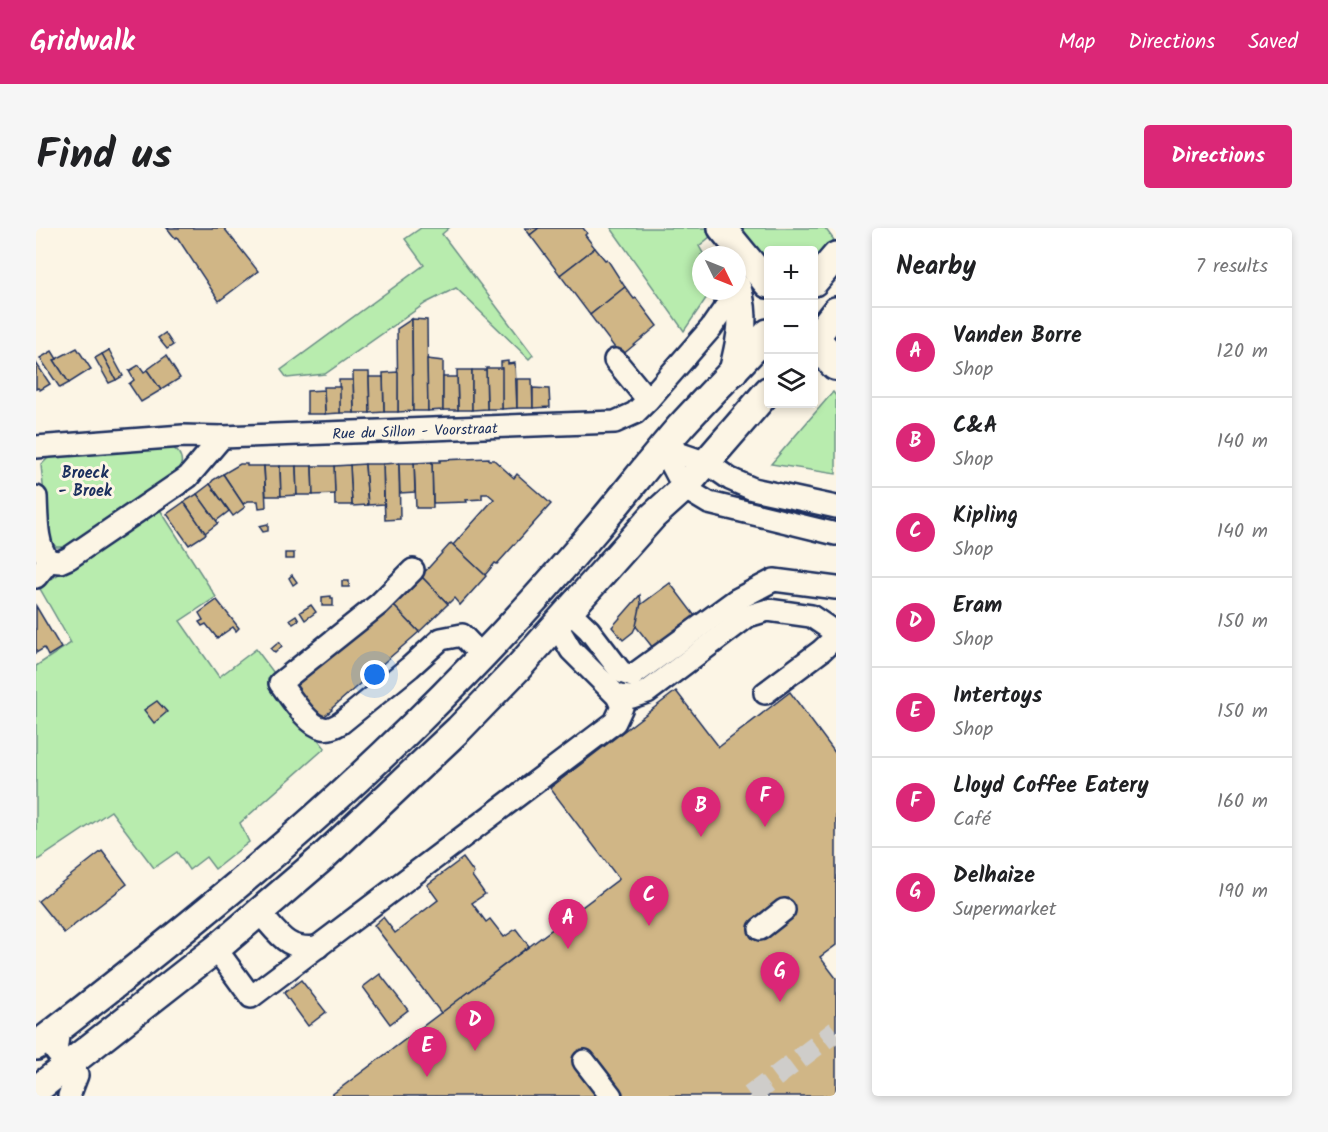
<!DOCTYPE html>
<html lang="en">
<head>
<meta charset="utf-8">
<style>
  :root { --surface:#fff; --page:#f6f6f6; --text:#202124; --muted:#757577; --line:#e0e0e0; --accent:#db2777 }
  body { margin:0; font-family:Kalam,sans-serif; background:var(--page); color:var(--text) }
  .controls { position:absolute; right:18px; top:18px; display:grid; overflow:hidden; border-radius:6px; box-shadow:0 3px 9px #0003 }
  .controls button { width:54px; height:54px; display:grid; place-items:center; padding:0; border:0; border-bottom:2px solid var(--line); background:var(--surface); color:var(--text); font:30px sans-serif }
  .compass { position:absolute; left:656px; top:18px; width:54px; height:54px; border-radius:50%; background:var(--surface); box-shadow:0 3px 9px #0003; rotate:133deg }
  .you { position:absolute; left:339px; top:447px; width:21px; height:21px; margin:-15px; border:4px solid #fff; border-radius:50%; background:#1a73e8; box-shadow:0 0 0 9px #1a73e833 }
  .badge { display:grid; place-items:center; width:39px; height:39px; border-radius:50%; background:var(--accent); color:#fff; font-size:20px; font-weight:700 }
  .pin { position:absolute; translate:-50% -50px; filter:drop-shadow(0 2px 3px #0008) }
  .pin::after { content:''; position:absolute; top:32px; width:21px; height:18px; background:inherit; clip-path:polygon(0 0,100% 0,50% 100%) }
  .list { margin:0; padding:0; list-style:none }
  h2 { display:flex; justify-content:space-between; align-items:center; height:78px; margin:0; padding:0 24px; font-size:26px }
  h2 small { font-size:20px; font-weight:400; color:var(--muted) }
  .list li { display:grid; grid-template-columns:39px 1fr auto; gap:18px; align-items:center; box-sizing:border-box; height:90px; padding:0 24px; border-top:2px solid var(--line) }
  .list b { display:block; font-size:22px; white-space:nowrap }
  .list p { margin:0; font-size:20px; white-space:nowrap; color:var(--muted) }
  .list em { font-size:20px; font-style:normal; color:var(--muted) }
  .icon { flex:none; width:33px; height:33px; fill:none; stroke:currentColor; stroke-width:2; stroke-linecap:round; stroke-linejoin:round }
  .map { position:relative; flex:none; width:800px; height:868px; overflow:hidden; border-radius:6px }
  header { display:flex; align-items:center; gap:36px; box-sizing:border-box; height:84px; padding:0 30px; background:var(--accent); color:#fff }
  header strong { font-size:28px }
  nav { display:flex; gap:33px; margin-inline-start:auto; font-size:21px }
  .intro { display:flex; align-items:center; justify-content:space-between; box-sizing:border-box; height:144px; padding:0 36px }
  h1 { margin:0; font-size:42px }
  .button { padding:15px 27px; border-radius:6px; background:var(--accent); color:#fff; font-size:21px; font-weight:700 }
  main { display:flex; gap:36px; padding:0 36px }
  aside { flex:1; background:var(--surface); border-radius:6px; box-shadow:0 3px 9px #0003 }
  .map>svg:first-child { display:block }
</style>
</head>
<body>
<header>
<strong>Gridwalk</strong>
<nav><a>Map</a><a>Directions</a><a>Saved</a></nav>
</header>
<div class="intro"><h1>Find us</h1><a class="button">Directions</a></div>
<main>
<div class="map">
<svg width="800" height="868" viewBox="0 0 800 868">
  <rect width="100%" height="100%" fill="#fcf5e5"/>
  <filter id="ink" filterUnits="userSpaceOnUse"><feTurbulence type="fractalNoise" baseFrequency=".0167" numOctaves="2"/><feDisplacementMap in="SourceGraphic" scale="12" xChannelSelector="R" yChannelSelector="G"/><feConvolveMatrix kernelMatrix="1 2 1 2 8 2 1 2 1" color-interpolation-filters="sRGB"/></filter>
  <g filter="url(#ink)">
    <!-- green -->
    <g fill="#b8ecae" stroke="#6a8e86" stroke-width="1.5">
      <path d="M385,0h28l-7,6 91,121 -4,4 -73,-71 -30,15 -101,71 -38,4 -6,-8 143,-105 -19,-26z"/>
      <path d="M575,0h110l-22,18 5,9h-3v36h10l-27,40z"/>
      <path d="M704,0h85l9,12 -20,26v-16h-46v13z"/>
      <path d="M797,164l3,4v78l-65,-10z"/>
      <path d="M134,218c11,6 15,15 8,26l-109,75h-13l-7,-8 -1,-5 -7,-69 8,-8 9,-2z"/>
      <path d="M123,280l57,89 -36,24 39,56 37,-28 18,24 -4,7 55,68 -85,75 9,19 -34,27 -9,-12 -17,13 -12,-18 -23,16 -43,-57 -75,50v-195l35,-23 -32,-56z"/>
    </g>
    <!-- building -->
    <g fill="#d0b686" stroke="#1b2f5e" stroke-width="1.5">
      <path d="M131,0h57l34,43 -39,30 -42,-64 -2,1z"/>
      <path d="M489,0h14l-9,7z"/>
      <path d="M503,0h44l4,5 -2,2 10,13 -35,27 -30,-40z"/>
      <path d="M559,20l10,12 2,-1 18,28 -35,28 -30,-40z"/>
      <path d="M589,59l9,12 2,-1 21,28 -36,30 -31,-41z"/>
      <path d="M376,91l1,92 -15,1 -1,-83z"/>
      <path d="M376,91l15,1 1,91h-15z"/>
      <path d="M129,105l8,12 -6,4 -9,-11z"/>
      <path d="M41,120l14,21 -22,14 -15,-23z"/>
      <path d="M73,122l14,26 -7,4 -14,-26z"/>
      <path d="M16,123l5,8 -3,1 15,23 -9,5 -20,-30z"/>
      <path d="M66,126l14,26 -7,3 -14,-25z"/>
      <path d="M130,128l14,22 -19,12 -14,-20z"/>
      <path d="M391,131l16,2v49l-15,1z"/>
      <path d="M472,133v3l7,-1 2,45 -15,1 -1,-47z"/>
      <path d="M0,135l14,21 -10,6 -2,-2 -2,1z"/>
      <path d="M103,137l5,7 3,-2 14,20 -20,12 -12,-18 5,-4 -5,-9z"/>
      <path d="M450,140h16v41h-15z"/>
      <path d="M421,142h15v40h-14z"/>
      <path d="M436,142h14l1,39 -15,1z"/>
      <path d="M317,144h16l1,41h-16z"/>
      <path d="M362,144v40h-14l-1,-39z"/>
      <path d="M333,149h14l1,35 -14,1z"/>
      <path d="M407,149h14l1,33h-15z"/>
      <path d="M481,151h15l1,29h-16z"/>
      <path d="M303,152h14l1,33h-14z"/>
      <path d="M288,159h16v26l-15,1z"/>
      <path d="M497,160l16,1 1,18 -17,1z"/>
      <path d="M288,162l1,24h-18v-23z"/>
      <path d="M453,230v2h5l20,18 3,-4 34,30 -54,60 -2,-1 -10,12 -32,-30 41,-46 -6,-5h-6v5l-16,1 1,2 -34,1 -1,-41h8v-2z"/>
      <path d="M396,234l1,46h-17l-2,-45z"/>
      <path d="M363,235l1,56 -15,1 -2,-56z"/>
      <path d="M363,235h15l1,29 -15,1z"/>
      <path d="M204,236h7v2h17l2,41 -7,1 -1,-7h-10l-5,3 -20,-30z"/>
      <path d="M329,236l3,41 -16,1 -2,-41z"/>
      <path d="M329,236h18l1,40 -16,1z"/>
      <path d="M314,237l2,40h-17l-1,-39z"/>
      <path d="M228,238h16l1,30h-15z"/>
      <path d="M244,238h16l1,29 -16,1z"/>
      <path d="M260,238h16l1,29h-16z"/>
      <path d="M276,238h22l1,28 -22,1z"/>
      <path d="M187,246l22,33 -12,9 -23,-32 3,-4z"/>
      <path d="M174,256l19,27 -13,10 -19,-27z"/>
      <path d="M161,266l21,29 -13,10 -21,-31z"/>
      <path d="M148,274l22,32 -17,11 -22,-31z"/>
      <path d="M232,296v7l-5,1 -4,-6z"/>
      <path d="M415,315l35,33 -26,29 -6,-7 -6,6 -27,-28z"/>
      <rect x="249" y="325" width="9" height="6"/>
      <path d="M256,347l5,7 -4,3 -4,-7z"/>
      <path d="M385,348l27,28 -29,28 -27,-28z"/>
      <rect x="306" y="353" width="7" height="6"/>
      <path d="M634,355l25,33 -42,32 -26,-33z"/>
      <path d="M604,367l1,8 -5,23 -3,6 -10,8 -11,-13z"/>
      <path d="M295,368v2h2v8h-11v-9z"/>
      <path d="M181,372l22,28 -3,3 -3,-4 -16,11 -11,-14 -4,2 -3,-4 4,-2 -4,-7z"/>
      <path d="M356,376l27,28 -88,77 1,1 -11,9 -29,-31 24,-25 3,3z"/>
      <path d="M275,377l5,7 -11,8 -5,-8z"/>
      <path d="M0,378l25,42 -13,8 -4,-8 -8,5z"/>
      <path d="M260,387l3,5 -6,4 -3,-5z"/>
      <path d="M243,414l3,4 -7,7 -4,-4z"/>
      <path d="M640,463l43,56 71,-55 46,62v191l-16,12 16,21v116l-2,2h-504l289,-217 -69,-91z"/>
      <path d="M121,473l10,11 -13,11 -10,-13z"/>
      <path d="M66,623l25,33 -63,49 -26,-32z"/>
      <path d="M427,630l11,15 -2,3 13,18 -13,9 14,19 4,-3 14,18 12,-8 13,17 -88,67 -67,-88 9,-8 12,16 43,-33 -11,-15z"/>
      <path d="M344,746l28,36 -18,14 -27,-37z"/>
      <path d="M265,752l25,32 -18,14 -24,-33z"/>
    </g>
    <g fill="none" stroke-linecap="round" stroke-linejoin="round">
      <!-- minor-tunnel -->
      <path stroke="#cfcdca" stroke-width="21" stroke-dasharray="21 10" stroke-linecap="butt" d="M714,868l86,-65"/>
      <!-- minor casing -->
      <g stroke="#1b2f5e" stroke-width="26">
        <g id="minor">
          <path d="M579,132l33,40"/>
          <path d="M0,219l147,-11 39,1 393,-15 20,-9 13,-13 63,-72 18,-26 2,-11"/>
          <path d="M627,220l21,40 25,15 127,31"/>
          <path d="M627,220l44,15 23,16 23,10 83,18"/>
          <path d="M0,269c1,20 0,49 13,64l11,1 9,-4 119,-81 34,-40"/>
          <path d="M377,342l-34,34 -99,79c9,12 28,43 43,45 6,2 13,-2 18,-5l69,-56 31,-28 21,-4 19,20"/>
          <path d="M0,349l13,-16"/>
          <path d="M533,383l20,19 32,42 11,4 104,-76 38,-20 62,8"/>
          <path d="M729,465l56,-42 15,-14"/>
          <path d="M581,468l15,1 15,-5 101,-76 20,-6 43,6 25,17"/>
          <path d="M223,684c20,22 27,39 59,35"/>
          <path d="M724,701l24,-19"/>
          <path d="M180,721l35,48 364,-275 7,-15 -5,-11 -46,-46 -14,-24"/>
          <path d="M23,800l-3,24 12,14"/>
          <path d="M548,833l27,35"/>
          <path d="M33,868l8,-21"/>
        </g>
      </g>
      <!-- major casing -->
      <g stroke="#1b2f5e" stroke-width="32">
        <g id="major">
          <path d="M686,0l46,56"/>
          <path d="M778,54l22,-26"/>
          <path d="M778,111l22,-28"/>
          <path d="M697,144c7,-31 14,-52 4,-84"/>
          <path d="M0,818c131,-101 259,-204 377,-320 63,-62 125,-128 182,-196 29,-34 56,-70 85,-103 29,-32 60,-62 88,-94"/>
          <path d="M0,862l180,-141 105,-90 67,-63 71,-67 59,-61 135,-152 31,-28 84,-97"/>
        </g>
      </g>
      <!-- highway casing -->
      <g stroke="#1b2f5e" stroke-width="36">
        <path id="highway" d="M778,112l22,24"/>
      </g>
      <!-- minor -->
      <use href="#minor" stroke="#fcf5e5" stroke-width="21"/>
      <!-- major -->
      <use href="#major" stroke="#fcf5e5" stroke-width="27"/>
      <!-- highway -->
      <use href="#highway" stroke="#fcf5e5" stroke-width="32"/>
    </g>
  </g>
  <g text-anchor="middle" stroke-width="6" stroke-linejoin="round" paint-order="stroke">
    <!-- street labels -->
    <g font-size="15" fill="#1b2f5e" stroke="#fcf5e5">
      <text transform="translate(379 203) rotate(-2)" y="5">Rue du Sillon - Voorstraat</text>
    </g>
    <!-- neighbourhood labels -->
    <g font-size="16" font-weight="bold" fill="#1b2f5e" stroke="#fcf5e5">
      <text x="49" y="250">Broeck<tspan x="49" dy="18">- Broek</tspan></text>
    </g>
  </g>
</svg>
<div class="controls">
<button>+</button>
<button>−</button>
<button><svg class="icon" aria-label="layers" viewBox="0 0 24 24"><path d="M12 4l9 5-9 5-9-5zM3 14l9 5 9-5"/></svg></button>
</div>
<svg class="compass" viewBox="-18 -18 36 36"><path d="M0-13l5 13h-10z" fill="#e53935"/><path d="M0 13l5-13h-10z" fill="#757577"/></svg>
<div class="you"></div>
<div class="pin badge" style="left:532px;top:721px">A</div>
<div class="pin badge" style="left:665px;top:609px">B</div>
<div class="pin badge" style="left:613px;top:698px">C</div>
<div class="pin badge" style="left:439px;top:823px">D</div>
<div class="pin badge" style="left:391px;top:849px">E</div>
<div class="pin badge" style="left:729px;top:599px">F</div>
<div class="pin badge" style="left:744px;top:774px">G</div>
</div>
<aside>
<h2>Nearby<small>7 results</small></h2>
<ul class="list">
<li><span class="badge">A</span><div><b>Vanden Borre</b><p>Shop</p></div><em>120 m</em></li>
<li><span class="badge">B</span><div><b>C&amp;A</b><p>Shop</p></div><em>140 m</em></li>
<li><span class="badge">C</span><div><b>Kipling</b><p>Shop</p></div><em>140 m</em></li>
<li><span class="badge">D</span><div><b>Eram</b><p>Shop</p></div><em>150 m</em></li>
<li><span class="badge">E</span><div><b>Intertoys</b><p>Shop</p></div><em>150 m</em></li>
<li><span class="badge">F</span><div><b>Lloyd Coffee Eatery</b><p>Café</p></div><em>160 m</em></li>
<li><span class="badge">G</span><div><b>Delhaize</b><p>Supermarket</p></div><em>190 m</em></li>
</ul>
</aside>
</main>
</body>
</html>
